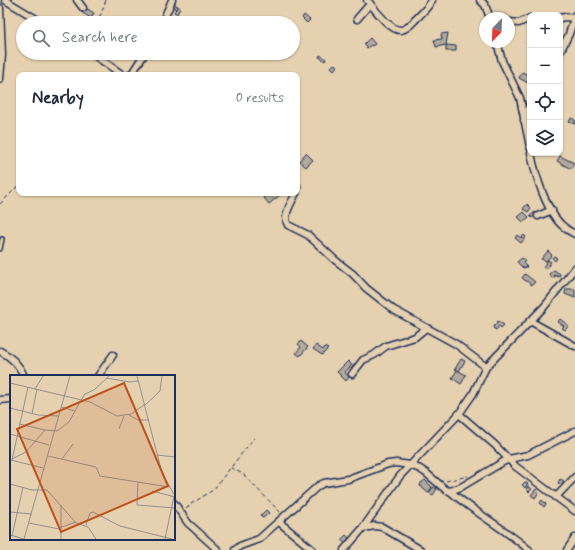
<!DOCTYPE html>
<html lang="en">
<head>
<meta charset="utf-8">
<style>
  :root { --surface:#fff; --page:#f2f2f3; --text:#1f2937; --muted:#747a83; --line:#e0e1e3 }
  body { margin:0; font-family:Mynerve,sans-serif; background:var(--page); color:var(--text) }
  .controls { position:absolute; right:12px; top:12px; display:grid; overflow:hidden; border-radius:8px; box-shadow:0 1px 3px #0004 }
  .controls button { width:36px; height:36px; display:grid; place-items:center; padding:0; border:0; border-bottom:1px solid var(--line); background:var(--surface); color:var(--text); font:20px sans-serif }
  .compass { position:absolute; left:479px; top:12px; width:36px; height:36px; border-radius:50%; background:var(--surface); box-shadow:0 1px 3px #0004; rotate:203deg }
  .list { margin:0; padding:0; list-style:none }
  h2 { display:flex; justify-content:space-between; align-items:center; height:52px; margin:0; padding:0 16px; font-size:17px }
  h2 small { font-size:13px; font-weight:400; color:var(--muted) }
  .icon { flex:none; width:22px; height:22px; fill:none; stroke:currentColor; stroke-width:2; stroke-linecap:round; stroke-linejoin:round }
  .map { position:relative; flex:none; width:575px; height:550px; overflow:hidden }
  .search { position:absolute; background:var(--surface); box-shadow:0 1px 3px #0004; left:16px; top:16px; width:284px; height:44px; display:flex; align-items:center; gap:10px; box-sizing:border-box; padding:0 14px; border-radius:22px; color:var(--muted); font-size:15px }
  .panel { position:absolute; background:var(--surface); box-shadow:0 1px 3px #0004; left:16px; top:72px; width:284px; height:124px; border-radius:8px }
  .map>svg:first-child { display:block }
</style>
</head>
<body>
<div class="map">
<svg width="575" height="550" viewBox="0 0 575 550">
  <rect width="100%" height="100%" fill="#e5d1af"/>
  <filter id="ink" filterUnits="userSpaceOnUse"><feTurbulence type="fractalNoise" baseFrequency=".025" numOctaves="2"/><feDisplacementMap in="SourceGraphic" scale="8" xChannelSelector="R" yChannelSelector="G"/><feConvolveMatrix kernelMatrix="1 2 1 2 8 2 1 2 1" color-interpolation-filters="sRGB"/></filter>
  <g filter="url(#ink)">
    <!-- building -->
    <g fill="#b3a99b" stroke="#1b2f5e">
      <path d="M174,4l4,2 -2,3 -4,-2z"/>
      <path d="M178,6l2,2 -3,6 -3,-2z"/>
      <path d="M84,7l10,6 -3,5 -10,-6z"/>
      <path d="M304,15l6,5 -3,3 -5,-5z"/>
      <path d="M88,18l4,2 -2,3h-5z"/>
      <path d="M448,33l-2,12 -10,2 -2,-7 8,-1 -1,-5z"/>
      <path d="M370,38l5,6 -3,2 -1,-1 -4,3 -3,-4z"/>
      <path d="M446,45l10,1v5h-10z"/>
      <path d="M320,55l6,4 -1,2 -6,-4z"/>
      <path d="M334,64l3,2 -3,4 -3,-3z"/>
      <path d="M522,72l8,4 -2,7 -9,-5z"/>
      <path d="M571,118l4,2v4l-6,-2z"/>
      <path d="M306,153l7,7 -7,7 -7,-6z"/>
      <path d="M560,156l14,7 -3,6 -14,-8z"/>
      <path d="M260,193h18l2,2 -11,9z"/>
      <path d="M527,204l4,4 -3,4 -5,-3z"/>
      <path d="M524,212l5,5 -6,5 -5,-5z"/>
      <path d="M535,212l2,2 -5,4 -2,-2z"/>
      <path d="M517,235l4,3 3,-3 2,2 -5,6 -6,-5z"/>
      <path d="M548,251l4,4 -6,6 -5,-2z"/>
      <path d="M554,256l3,2 -2,3 -3,-3z"/>
      <path d="M522,258l4,2 -3,3 4,4 -4,1 -6,-6z"/>
      <path d="M548,260l3,2 -5,7 -3,-2z"/>
      <path d="M554,270l6,4 -1,3 -5,-2 1,2 -3,1 -3,-4z"/>
      <path d="M525,274l10,8 -3,3 -10,-7z"/>
      <path d="M566,289h9v9l-10,-4z"/>
      <path d="M560,319l9,7 -4,4 -3,-2 2,-2 -6,-4z"/>
      <path d="M498,321l6,4 -3,3 -2,-2 -3,4 -3,-2z"/>
      <path d="M301,341l7,6 -8,9 -4,-3 5,-6 -3,-3z"/>
      <path d="M316,345l7,5 2,-3 3,2 -6,6 -9,-6z"/>
      <path d="M461,359l4,2 -6,10 -4,-2z"/>
      <path d="M348,361l4,4 -7,7 4,5 -3,4 -9,-9z"/>
      <path d="M457,370l9,5 -5,9 -9,-6z"/>
      <path d="M560,479l4,2 -2,4 -4,-2z"/>
      <path d="M425,480l7,7 -4,6 -8,-7 1,-3z"/>
      <path d="M525,482l3,2 -3,4 -3,-3z"/>
      <path d="M528,486l4,3 -3,3 -3,-3z"/>
      <path d="M433,487l4,2 -4,6 -4,-2z"/>
      <path d="M536,489l3,3 -4,6 -4,-3z"/>
      <path d="M542,500l4,4 -2,3 -4,-4z"/>
      <path d="M266,510l3,3 -6,5 -3,-2z"/>
      <path d="M346,535l3,3 -4,5 -4,-3z"/>
    </g>
    <g fill="none" stroke-linecap="round" stroke-linejoin="round">
      <!-- service casing -->
      <g stroke="#1b2f5e" stroke-width="6">
        <path id="service" d="M0,249l2,-10"/>
      </g>
      <!-- minor casing -->
      <g stroke="#1b2f5e" stroke-width="9">
        <g id="minor">
          <path d="M5,0l38,23"/>
          <path d="M77,0l6,8"/>
          <path d="M367,0c7,8 23,31 34,30 7,-1 11,-7 15,-11 6,-6 12,-11 16,-19"/>
          <path d="M480,0l5,5 5,13"/>
          <path d="M0,8l2,47 -2,24"/>
          <path d="M560,18l5,-1 9,1"/>
          <path d="M357,19l13,-15"/>
          <path d="M509,22l10,1 11,-5"/>
          <path d="M162,23l10,-23"/>
          <path d="M497,42l5,19 18,37 10,49"/>
          <path d="M560,52l9,-18 6,-19"/>
          <path d="M91,53l32,22"/>
          <path d="M131,75l14,-22"/>
          <path d="M524,120l6,-16"/>
          <path d="M531,153c4,21 16,61 33,74 3,3 7,5 11,7"/>
          <path d="M297,186v2"/>
          <path d="M296,193c-4,9 -14,23 -8,32l20,10 27,25 18,14 13,14 28,22 62,34 30,23"/>
          <path d="M538,216l14,-6"/>
          <path d="M530,321l45,25"/>
          <path d="M0,351c12,6 19,13 24,25"/>
          <path d="M352,374l11,-14 11,-5 12,-9 29,-9 11,-9"/>
          <path d="M98,376l15,-21"/>
          <path d="M0,400l11,-1"/>
          <path d="M459,414l36,31 20,21 60,45"/>
          <path d="M450,491c25,22 54,37 79,59"/>
          <path d="M556,497l19,-20"/>
          <path d="M174,503l14,20 30,27"/>
          <path d="M279,522l34,28"/>
          <path d="M363,528l12,-2 7,1 39,23"/>
          <path d="M235,550l5,-4 19,-7 59,-53 6,-3 24,-4 40,-15 8,-1 14,2 10,4 6,4 20,17 4,1 11,-4 42,-25 6,-3 19,-4 47,-24"/>
          <path d="M344,550l19,-22 37,-52 59,-62 14,-20 13,-27 58,-60 31,-39"/>
          <path d="M567,550l8,-12"/>
        </g>
      </g>
      <!-- path -->
      <g stroke="#1b2f5e" stroke-width="1" stroke-dasharray="4 3" stroke-linecap="butt">
        <path d="M96,23l5,-9 5,-14"/>
        <path d="M0,204l19,-19"/>
        <path d="M231,468l12,6 37,38"/>
        <path d="M446,481l22,-5"/>
        <path d="M186,509l5,-5 22,-14 41,-52"/>
      </g>
      <!-- service -->
      <use href="#service" stroke="#e5d1af" stroke-width="3"/>
      <!-- minor -->
      <use href="#minor" stroke="#e5d1af" stroke-width="6"/>
    </g>
  </g>
  <!-- overview -->
  <g transform="translate(10 375)">
    <rect width="165" height="165" fill="#e5d1af"/>
    <path fill="none" stroke="#94908f" stroke-width="1" d="M127,1l25,97 13,23M96,3l24,4 8,-1M0,8l80,19 27,14 14,-2 13,-9M25,14l8,-13M71,25l4,-6 9,-4 15,-14M134,31l16,-15 2,-15M51,32l14,4M0,33l28,7 20,1M22,39l5,-25M119,40l9,5h10M9,49l26,6M109,54l5,-13M0,59l39,11M147,80l18,2M38,81l48,11 4,9 69,11M2,84l14,-7 19,-22 12,1 12,-9 12,-22M52,84l11,-15M1,85l32,8M2,85l16,-73M128,107l-1,23 38,3M0,109l22,6h15l29,33 12,4 8,12M142,116l23,6M0,137l22,2M19,148l30,6M76,150l4,-12 3,-1 27,14 52,13M49,153l17,-6M0,160l14,4M2,161l11,-49M14,164l46,-163M51,164v-34M155,164l9,-43"/>
    <path fill="#bf511c" fill-opacity="0.15" stroke="#bf511c" stroke-width="2" d="M114,8l44,103 -107,46 -44,-103z"/>
    <rect width="165" height="165" fill="none" stroke="#1b2f5e" stroke-width="2"/>
  </g>
</svg>
<div class="controls">
<button>+</button>
<button>−</button>
<button><svg class="icon" aria-label="locate" viewBox="0 0 24 24"><circle cx="12" cy="12" r="6"/><path d="M12 2v4M12 18v4M2 12h4M18 12h4"/></svg></button>
<button><svg class="icon" aria-label="layers" viewBox="0 0 24 24"><path d="M12 4l9 5-9 5-9-5zM3 14l9 5 9-5"/></svg></button>
</div>
<svg class="compass" viewBox="-18 -18 36 36"><path d="M0-13l5 13h-10z" fill="#e53935"/><path d="M0 13l5-13h-10z" fill="#747a83"/></svg>
<div class="search"><svg class="icon" aria-label="search" viewBox="0 0 24 24"><circle cx="10" cy="10" r="6"/><path d="M15 15l6 6"/></svg>Search here</div>
<section class="panel">
<h2>Nearby<small>0 results</small></h2>
<ul class="list">
</ul>
</section>
</div>
</body>
</html>
